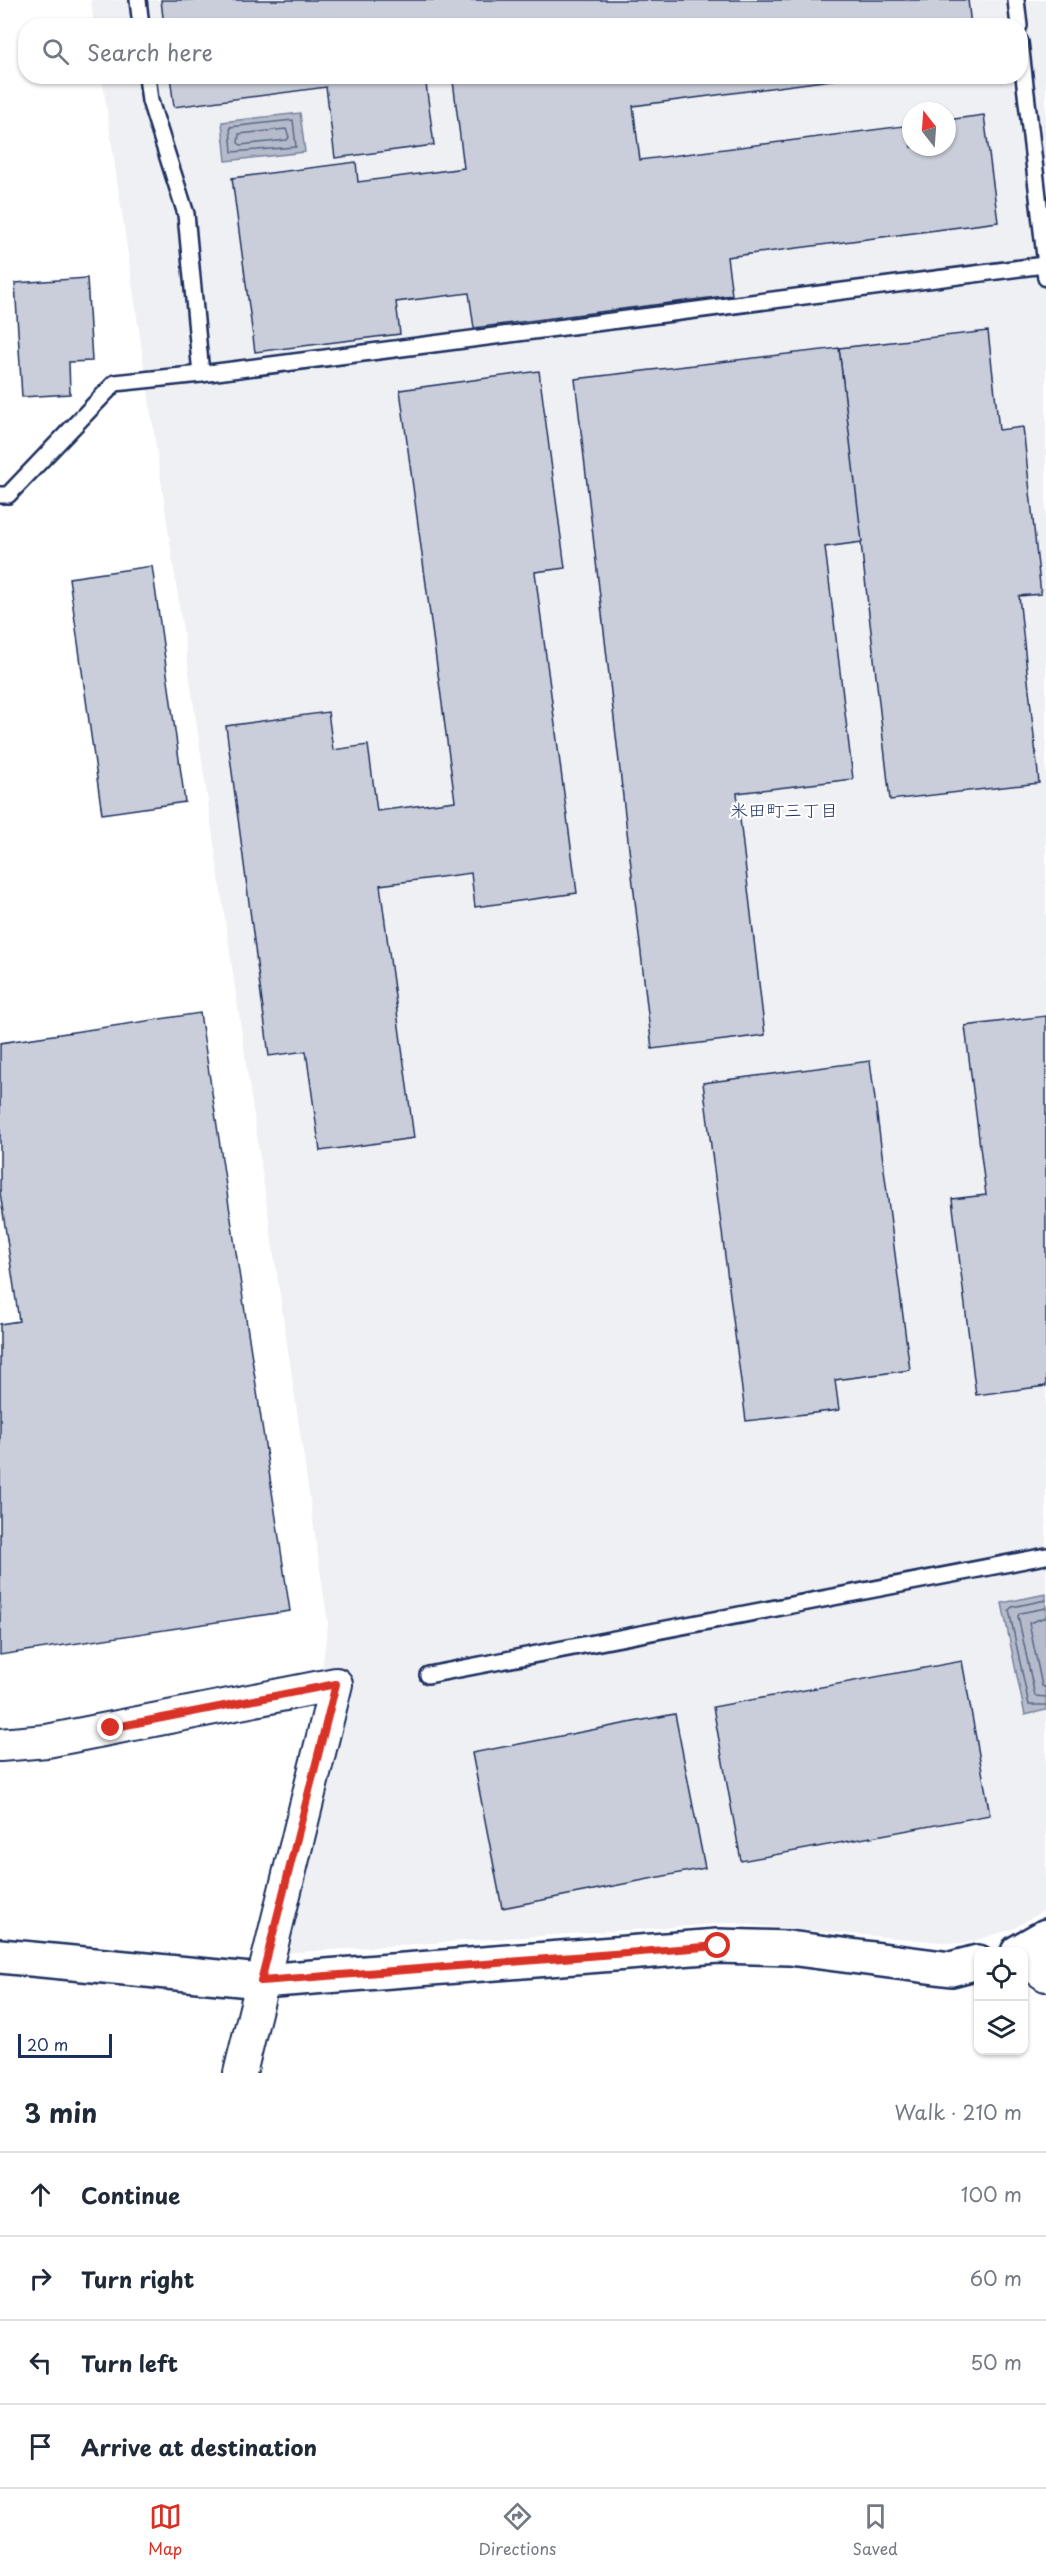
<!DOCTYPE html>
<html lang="en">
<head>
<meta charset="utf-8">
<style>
  :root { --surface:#fff; --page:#f2f2f3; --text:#1f2937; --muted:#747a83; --line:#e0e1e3; --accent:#d93025 }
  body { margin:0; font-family:"Playpen Sans","Klee One",sans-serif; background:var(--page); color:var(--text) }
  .controls { position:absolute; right:18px; bottom:18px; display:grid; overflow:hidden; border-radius:12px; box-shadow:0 2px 4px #0004 }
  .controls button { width:54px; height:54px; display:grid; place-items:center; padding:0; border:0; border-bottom:2px solid var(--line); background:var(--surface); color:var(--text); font:30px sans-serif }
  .compass { position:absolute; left:902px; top:102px; width:54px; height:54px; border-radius:50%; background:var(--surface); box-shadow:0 2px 4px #0004; rotate:343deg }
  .scale { position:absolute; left:18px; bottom:15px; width:94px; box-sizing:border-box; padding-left:6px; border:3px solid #1b2f5e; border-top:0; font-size:16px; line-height:21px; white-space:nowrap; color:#1b2f5e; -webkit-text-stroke:4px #fff; paint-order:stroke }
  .stop { position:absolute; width:18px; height:18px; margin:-14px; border:4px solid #d93025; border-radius:50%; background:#fff }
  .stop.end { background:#d93025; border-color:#fff; box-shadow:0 2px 6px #0008 }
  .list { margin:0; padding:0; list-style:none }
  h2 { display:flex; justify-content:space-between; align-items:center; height:78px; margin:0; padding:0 24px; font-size:26px }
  h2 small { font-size:20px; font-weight:400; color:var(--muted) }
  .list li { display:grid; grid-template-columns:39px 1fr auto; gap:18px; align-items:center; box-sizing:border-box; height:84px; padding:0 24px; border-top:2px solid var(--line) }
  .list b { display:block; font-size:22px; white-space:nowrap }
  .list em { font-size:20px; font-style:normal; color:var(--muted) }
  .icon { flex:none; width:33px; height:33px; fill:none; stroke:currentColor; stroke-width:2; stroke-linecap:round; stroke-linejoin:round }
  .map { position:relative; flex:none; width:1046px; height:2073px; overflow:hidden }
  .search { position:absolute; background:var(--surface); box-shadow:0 2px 4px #0004; left:18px; right:18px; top:18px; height:66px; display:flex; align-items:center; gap:15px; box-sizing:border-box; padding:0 21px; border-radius:24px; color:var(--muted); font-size:22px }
  .sheet { height:414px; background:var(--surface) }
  nav { display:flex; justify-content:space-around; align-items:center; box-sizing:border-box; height:84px; border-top:2px solid var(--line); background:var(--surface); font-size:16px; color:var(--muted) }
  nav a { display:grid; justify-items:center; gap:3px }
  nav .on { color:var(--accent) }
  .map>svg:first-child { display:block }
</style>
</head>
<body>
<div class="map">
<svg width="1046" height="2073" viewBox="0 0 1046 2073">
  <rect width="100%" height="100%" fill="#fff"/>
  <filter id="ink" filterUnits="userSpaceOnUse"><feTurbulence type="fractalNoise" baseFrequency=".0167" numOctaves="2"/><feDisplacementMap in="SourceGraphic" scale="12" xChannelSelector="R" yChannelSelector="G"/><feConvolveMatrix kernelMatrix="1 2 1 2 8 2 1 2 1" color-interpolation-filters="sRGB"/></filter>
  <g filter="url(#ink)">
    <!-- built -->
    <path fill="#eff0f4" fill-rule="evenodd" d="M91,0h955v1909l-33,20 -50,15 -232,-21 -447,30 44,-329 -226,-1547 918,-1v-50h-926zM911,111h36v36h-36z"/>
    <!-- water -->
    <g fill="#b5bbca" stroke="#77839f" stroke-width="1.5">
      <path d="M300,113l5,39 -79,9 -4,-39z"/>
      <path d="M1046,1594v116l-21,5 -23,-112z"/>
    </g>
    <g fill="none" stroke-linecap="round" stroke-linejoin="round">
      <!-- shore -->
      <g stroke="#596789" stroke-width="1.5">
        <path d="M293,120l3,27 -64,5 -2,-25z"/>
        <path d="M286,129l3,8 -2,3 -46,5 -3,-2 1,-9z"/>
        <path d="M1046,1600l-34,7 -3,3 20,95h17"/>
        <path d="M1046,1608l-26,5 -2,3 17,80 11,1"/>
        <path d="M1046,1617l-17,6 13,63 4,2"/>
      </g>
    </g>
    <!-- building -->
    <g fill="#caceda" stroke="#1b2f5e" stroke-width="1.5">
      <path d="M161,0h807l3,26h-807z"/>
      <path d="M170,76h692l-229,30 7,54 271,-35v22h36v-27l37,-5 14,107 -271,35 5,38 -258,33 -5,-35 -73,9 4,32 -145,18 -23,-174 124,-16 2,20 106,-14 -11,-87 -27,3 8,61 -99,13 -9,-71 -152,20z"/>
      <path d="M87,278l5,83 -23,1 1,32 -48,3 -7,-114z"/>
      <path d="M988,331l11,99 24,-3 18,167 -22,2 20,187 -149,17 -51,-452z"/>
      <path d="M839,348l23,194 -37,5 28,232 -116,14 28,242 -113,14 -77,-670z"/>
      <path d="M539,371l26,197 -30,4 42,321 -102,14 -4,-34 -91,12 34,253 -94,13 -14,-100 -37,5 -43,-330 102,-14 5,38 35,-5 9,66 78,-10 -55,-411z"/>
      <path d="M152,566l33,236 -83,12 -33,-236z"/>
      <path d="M200,1013l90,598 -290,44v-331l19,-3 -19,-129v-149z"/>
      <path d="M1046,1016v370l-70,9 -24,-196 34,-4 -21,-169z"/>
      <path d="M870,1061l40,309 -75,10 4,30 -93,11 -43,-338z"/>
      <path d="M962,1661l28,154 -249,46 -28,-154z"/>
      <path d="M675,1714l30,154 -203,40 -30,-155z"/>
    </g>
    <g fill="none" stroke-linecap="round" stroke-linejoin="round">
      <!-- service casing -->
      <g stroke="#1b2f5e" stroke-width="20">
        <g id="service">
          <path d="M138,0l3,26"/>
          <path d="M1016,0l3,26"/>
          <path d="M1020,42l26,223"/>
          <path d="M147,76l3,25 36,113 15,160 843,-109 2,13"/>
          <path d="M0,495h8l107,-112 86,-9"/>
          <path d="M428,1675l618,-119"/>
        </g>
      </g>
      <!-- minor casing -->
      <g stroke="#1b2f5e" stroke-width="36">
        <g id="minor">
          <path d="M0,1745l47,-4 289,-57 -96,389"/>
          <path d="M1024,1959l22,16"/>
        </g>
      </g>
      <!-- tertiary casing -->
      <g stroke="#1b2f5e" stroke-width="38">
        <g id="tertiary">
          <path d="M1018,1952l28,-16"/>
          <path d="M0,1956l261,25 457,-35 71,2 162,21 27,-7"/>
        </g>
      </g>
      <!-- service -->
      <use href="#service" stroke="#fff" stroke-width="15"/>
      <!-- minor -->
      <use href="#minor" stroke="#fff" stroke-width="32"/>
      <!-- tertiary -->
      <use href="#tertiary" stroke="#fff" stroke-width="33"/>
    </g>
  </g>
  <g fill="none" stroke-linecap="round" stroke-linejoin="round" filter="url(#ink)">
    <!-- route -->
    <path stroke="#d93025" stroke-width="8" d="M111,1728l225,-44 -75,297 457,-35"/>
  </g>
  <g text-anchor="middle" stroke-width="4.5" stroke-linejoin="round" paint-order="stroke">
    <!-- neighbourhood labels -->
    <g font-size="18" fill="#1b2f5e" stroke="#fff">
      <text x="784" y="817">米田町三丁目</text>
    </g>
  </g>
</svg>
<div class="controls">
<button><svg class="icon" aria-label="locate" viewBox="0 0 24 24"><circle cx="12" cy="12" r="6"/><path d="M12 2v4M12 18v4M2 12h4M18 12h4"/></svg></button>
<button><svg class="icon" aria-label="layers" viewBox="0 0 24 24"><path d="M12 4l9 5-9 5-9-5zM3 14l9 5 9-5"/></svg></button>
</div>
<svg class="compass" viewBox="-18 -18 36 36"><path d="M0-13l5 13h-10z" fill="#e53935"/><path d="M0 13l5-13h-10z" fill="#747a83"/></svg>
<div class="scale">20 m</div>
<div class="stop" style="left:718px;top:1946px"></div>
<div class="stop end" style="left:111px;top:1728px"></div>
<div class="search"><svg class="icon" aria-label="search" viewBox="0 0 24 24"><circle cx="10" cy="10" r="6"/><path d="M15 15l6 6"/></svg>Search here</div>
</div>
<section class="sheet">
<h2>3 min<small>Walk · 210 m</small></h2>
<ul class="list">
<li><svg class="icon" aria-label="ahead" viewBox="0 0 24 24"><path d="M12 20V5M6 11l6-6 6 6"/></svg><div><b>Continue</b></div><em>100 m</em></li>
<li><svg class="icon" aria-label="right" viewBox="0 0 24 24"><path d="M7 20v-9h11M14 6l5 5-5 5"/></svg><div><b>Turn right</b></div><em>60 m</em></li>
<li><svg class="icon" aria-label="left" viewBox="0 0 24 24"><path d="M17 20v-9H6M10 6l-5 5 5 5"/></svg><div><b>Turn left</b></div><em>50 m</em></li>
<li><svg class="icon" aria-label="arrive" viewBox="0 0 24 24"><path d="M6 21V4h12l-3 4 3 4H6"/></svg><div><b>Arrive at destination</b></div></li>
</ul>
</section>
<nav>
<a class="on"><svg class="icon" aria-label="map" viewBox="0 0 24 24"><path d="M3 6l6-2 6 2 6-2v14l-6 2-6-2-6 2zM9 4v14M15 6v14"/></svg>Map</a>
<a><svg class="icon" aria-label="directions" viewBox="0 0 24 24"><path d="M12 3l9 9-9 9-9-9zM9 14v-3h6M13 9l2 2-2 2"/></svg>Directions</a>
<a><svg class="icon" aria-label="saved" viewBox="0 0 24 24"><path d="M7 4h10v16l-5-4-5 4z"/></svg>Saved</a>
</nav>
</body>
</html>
